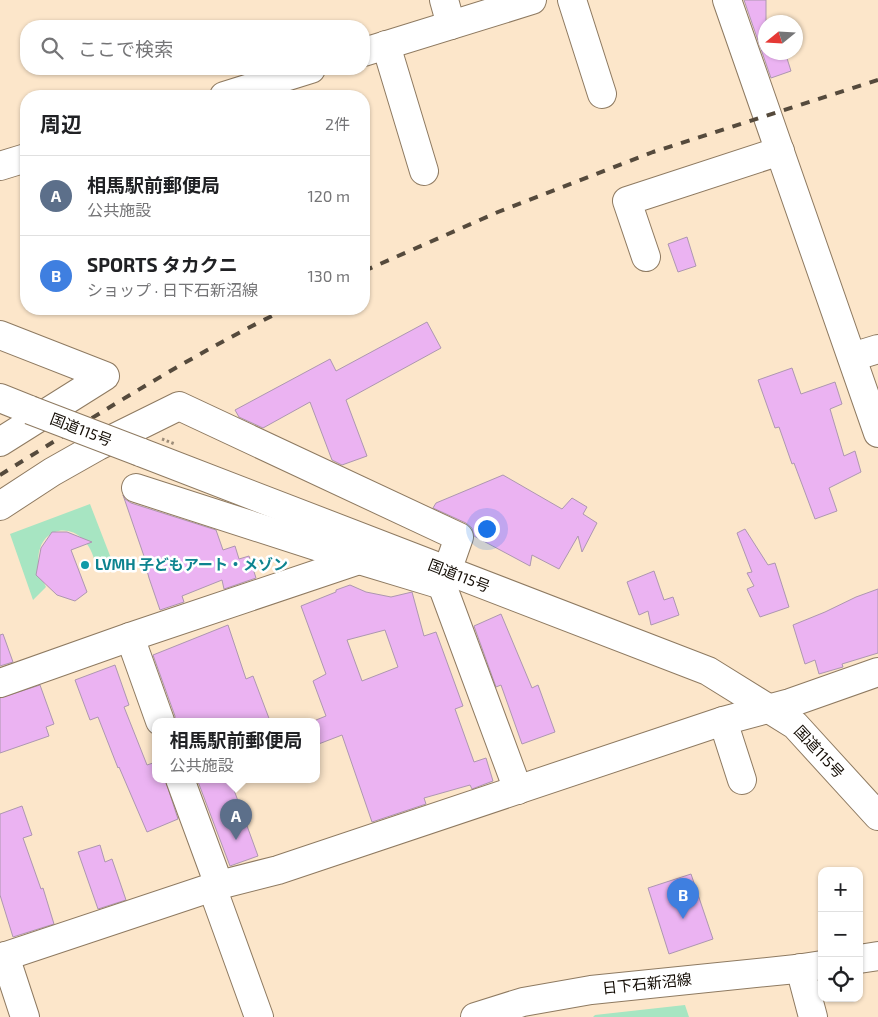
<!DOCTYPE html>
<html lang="ja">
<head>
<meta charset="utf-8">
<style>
  :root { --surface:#fff; --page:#f2f2f2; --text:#202124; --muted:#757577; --line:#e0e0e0; --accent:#b45309 }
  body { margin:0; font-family:"Exo 2","Noto Sans JP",sans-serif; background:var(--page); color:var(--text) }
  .controls { position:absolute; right:15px; bottom:15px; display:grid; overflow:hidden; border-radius:10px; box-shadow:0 1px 4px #0004 }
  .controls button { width:45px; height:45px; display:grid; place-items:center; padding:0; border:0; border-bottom:1px solid var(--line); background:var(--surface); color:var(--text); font:25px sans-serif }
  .compass { position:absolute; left:758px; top:15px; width:45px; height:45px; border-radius:50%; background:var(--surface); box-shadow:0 1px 4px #0004; rotate:252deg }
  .you { position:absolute; left:486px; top:528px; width:18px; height:18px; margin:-12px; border:4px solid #fff; border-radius:50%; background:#1a73e8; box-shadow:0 0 0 8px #1a73e833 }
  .badge { display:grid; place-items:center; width:32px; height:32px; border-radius:50%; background:var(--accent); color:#fff; font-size:16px; font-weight:700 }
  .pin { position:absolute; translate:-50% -41px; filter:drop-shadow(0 1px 2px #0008) }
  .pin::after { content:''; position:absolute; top:26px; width:18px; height:15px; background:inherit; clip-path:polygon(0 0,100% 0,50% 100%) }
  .popup { position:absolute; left:152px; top:718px; width:168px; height:65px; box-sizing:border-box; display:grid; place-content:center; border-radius:10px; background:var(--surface); filter:drop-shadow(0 1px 4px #0005); font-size:16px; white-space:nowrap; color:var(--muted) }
  .popup b { font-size:19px; color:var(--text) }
  .popup::after { content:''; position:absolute; left:50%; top:100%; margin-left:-10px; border:10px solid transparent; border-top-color:var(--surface) }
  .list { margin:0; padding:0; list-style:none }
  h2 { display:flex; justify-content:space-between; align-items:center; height:65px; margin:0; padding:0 20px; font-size:21px }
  h2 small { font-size:16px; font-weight:400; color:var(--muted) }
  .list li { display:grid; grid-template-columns:32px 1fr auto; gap:15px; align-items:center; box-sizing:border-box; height:80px; padding:0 20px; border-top:1px solid var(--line) }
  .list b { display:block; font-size:19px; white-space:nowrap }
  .list p { margin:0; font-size:16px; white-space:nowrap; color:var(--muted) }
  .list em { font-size:16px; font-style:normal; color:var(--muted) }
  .icon { flex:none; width:28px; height:28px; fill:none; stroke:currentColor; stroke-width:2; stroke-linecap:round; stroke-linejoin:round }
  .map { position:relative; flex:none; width:878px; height:1017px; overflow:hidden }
  .search { position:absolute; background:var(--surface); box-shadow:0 1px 4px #0004; left:20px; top:20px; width:350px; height:55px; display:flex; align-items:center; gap:12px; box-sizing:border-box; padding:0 18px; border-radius:20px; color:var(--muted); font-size:19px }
  .panel { position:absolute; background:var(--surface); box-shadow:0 1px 4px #0004; left:20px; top:90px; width:350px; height:225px; border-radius:20px }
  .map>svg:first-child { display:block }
</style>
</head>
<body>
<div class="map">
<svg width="878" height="1017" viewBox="0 0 878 1017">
  <rect width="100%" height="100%" fill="#fce6ca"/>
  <!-- green -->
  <g fill="#a7e5c2">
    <path d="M90,504l24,62h-18c-12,-60 -80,-38 -50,21l-13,13 -23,-66z"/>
    <path d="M685,1005l4,12h-96l2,-2z"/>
  </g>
  <!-- building -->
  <g fill="#ebb3f2" stroke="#ad97b0" fill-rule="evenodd">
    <path d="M744,0h22v52h19l6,19 -20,7z"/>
    <path d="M687,237l9,29 -18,6 -10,-28z"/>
    <path d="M427,322l14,26 -95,52 21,56 -25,9 -10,-5 -22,-58 -47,26 -24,-11 -4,-7 95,-51 6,12z"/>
    <path d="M792,368l9,26 34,-12 7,22 -12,5 14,47 11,-5 6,21 -32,16 8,23 -22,8 -21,-56 -2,1 -13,-37 -4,1 -17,-48z"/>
    <path d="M503,475l59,34 10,-11 15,9 -4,7 14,9 -15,29 -4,-16 -19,33 -27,-14 -2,11 -56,-30 -2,-8 -6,-5 -33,-15 3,-5z"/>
    <path d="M123,495l2,4 6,4 85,27 7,20 12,-4 4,13 10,-3 7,22 -32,11 -2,-9 -40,16 2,6 -24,8 -11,-32 -4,-15 1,-1z"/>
    <path d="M745,529l23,36 7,-2 14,44 -29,10 -13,-28 7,-3 -7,-13 5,-1 -15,-39z"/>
    <path d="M52,532h15l25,10 -21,8 16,42 -12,9 -18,-6 -21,-20 5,-27z"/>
    <path d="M654,571l10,29 9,-3 6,18 -28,10 -3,-14 -9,4 -12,-33z"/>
    <path d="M350,585l16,7 25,5 21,-5 12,44 12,-4 27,74 -8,3 19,53 12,-4 7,23 -21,8 -2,-4 -46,13 2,6 -54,18 -30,-87 -26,10v-25l10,-4 -13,-35 13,-7 -25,-68 35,-14v-2zM385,630l13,37 -36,14 -15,-41z"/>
    <path d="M878,589v64l-36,11 1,3 -24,7 -4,-14 -10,4 -12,-39 32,-13 31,-15z"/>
    <path d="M501,614l31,74 6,-3 17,47 -33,12 -21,-59 -5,2 -22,-61z"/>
    <path d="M228,625l18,54 7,-3 17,45h-95v-5l-22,-61z"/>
    <path d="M3,634l10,28 -13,4v-31z"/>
    <path d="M115,665l14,40 -5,2 23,58 6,-2 3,8v8h9l13,40 -31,13 -28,-65 -1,1 -20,-51 -8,3 -15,-40z"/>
    <path d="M40,685l14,39 -8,3 3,9 -49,17v-55z"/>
    <path d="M197,779h33l28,77 -28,10z"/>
    <path d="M22,806l10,29 -9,3 18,51 2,-1 11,36 -41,13 -13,-42v-81z"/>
    <path d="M100,845l5,17 7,-3 14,41 -28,9 -20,-57z"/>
    <path d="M691,874l22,65 -44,15 -21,-66z"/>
  </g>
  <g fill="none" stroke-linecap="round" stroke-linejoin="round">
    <!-- minor casing -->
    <g stroke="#8e7a61" stroke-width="30">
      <g id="minor">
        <path d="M444,0l7,25"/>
        <path d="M572,0l30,94"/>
        <path d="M727,0l151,433"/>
        <path d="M386,45l38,126"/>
        <path d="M364,52l168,-52"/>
        <path d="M224,96l87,-27"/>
        <path d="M0,166l26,-8"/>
        <path d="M646,257l-19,-56 153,-50"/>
        <path d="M0,335l105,41 -105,66"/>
        <path d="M852,357l26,-8"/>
        <path d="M136,488l223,72 83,25"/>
        <path d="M0,506l52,-34 46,-26 81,-40 280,131 -7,20"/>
        <path d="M444,577l-2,8 76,205"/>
        <path d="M130,637l30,84"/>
        <path d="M0,683l130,-46 229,-77"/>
        <path d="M723,721l19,59"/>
        <path d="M180,779l39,106"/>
        <path d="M212,887l47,130"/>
        <path d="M5,956l20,61"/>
        <path d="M0,958l219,-73 59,-15 445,-149 67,-18 88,-31"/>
        <path d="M800,968l13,49"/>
      </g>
    </g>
    <!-- major casing -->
    <g stroke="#8e7a61" stroke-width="30">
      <g id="major">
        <path d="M859,959l19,-3"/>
        <path d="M475,1017l48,-15 68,-12 205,-21 26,-4"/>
      </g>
    </g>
    <!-- highway casing -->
    <g stroke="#8e7a61" stroke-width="30">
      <g id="highway">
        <path d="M0,398l30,12"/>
        <path d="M140,452l568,219 87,54 83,91"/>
      </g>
    </g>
    <!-- minor -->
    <use href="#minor" stroke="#fff" stroke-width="28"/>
    <!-- major -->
    <use href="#major" stroke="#fff" stroke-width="28"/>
    <!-- highway -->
    <use href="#highway" stroke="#fff" stroke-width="28"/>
    <!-- rail -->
    <g stroke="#554a3c" stroke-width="4" stroke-dasharray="9 9" stroke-linecap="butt">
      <path d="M364,271l134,-59 155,-60 225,-72"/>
      <path d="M0,475c94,-58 187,-118 286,-166"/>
    </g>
    <!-- highway-bridge casing -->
    <g stroke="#8e7a61" stroke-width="30" stroke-linecap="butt">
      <path id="highway-bridge" d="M30,410l110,42"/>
    </g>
    <!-- path-bridge -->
    <path stroke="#9c8c78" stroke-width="3" stroke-dasharray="2.5 2.5" stroke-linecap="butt" d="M162,439l13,5"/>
    <!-- highway-bridge -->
    <use href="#highway-bridge" stroke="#fff" stroke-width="28"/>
  </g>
  <!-- markers -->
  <circle fill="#0f9aa8" stroke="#fff" stroke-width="2" cx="85" cy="565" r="5"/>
  <g text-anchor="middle" stroke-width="5" stroke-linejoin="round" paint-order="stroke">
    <!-- street labels -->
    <g font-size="15" fill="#130c04" stroke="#fff">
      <text transform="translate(81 430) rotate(21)" y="5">国道115号</text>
      <text transform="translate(459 576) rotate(21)" y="5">国道115号</text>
      <text transform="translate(819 752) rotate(47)" y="5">国道115号</text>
      <text transform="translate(647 984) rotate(-6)" y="5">日下石新沼線</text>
    </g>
    <!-- culture labels -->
    <g font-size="15" font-weight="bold" fill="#0d838f" stroke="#fff" text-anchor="start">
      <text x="95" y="570">LVMH 子どもアート・メゾン</text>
    </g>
  </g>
</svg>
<div class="controls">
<button>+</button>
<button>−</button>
<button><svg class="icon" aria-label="locate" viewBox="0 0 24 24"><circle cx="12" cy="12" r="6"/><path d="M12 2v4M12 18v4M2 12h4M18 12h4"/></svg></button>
</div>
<svg class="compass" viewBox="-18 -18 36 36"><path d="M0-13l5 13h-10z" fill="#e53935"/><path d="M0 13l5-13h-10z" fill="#757577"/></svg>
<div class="you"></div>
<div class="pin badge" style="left:236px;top:840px;background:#5c6f8a">A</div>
<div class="popup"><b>相馬駅前郵便局</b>公共施設</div>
<div class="pin badge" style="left:683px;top:919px;background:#3f7fe0">B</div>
<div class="search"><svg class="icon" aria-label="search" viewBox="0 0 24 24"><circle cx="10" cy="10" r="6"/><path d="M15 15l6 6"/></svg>ここで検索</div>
<section class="panel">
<h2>周辺<small>2件</small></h2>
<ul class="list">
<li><span class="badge" style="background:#5c6f8a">A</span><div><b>相馬駅前郵便局</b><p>公共施設</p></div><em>120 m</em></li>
<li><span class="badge" style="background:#3f7fe0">B</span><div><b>SPORTS タカクニ</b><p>ショップ · 日下石新沼線</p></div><em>130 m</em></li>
</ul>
</section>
</div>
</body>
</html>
